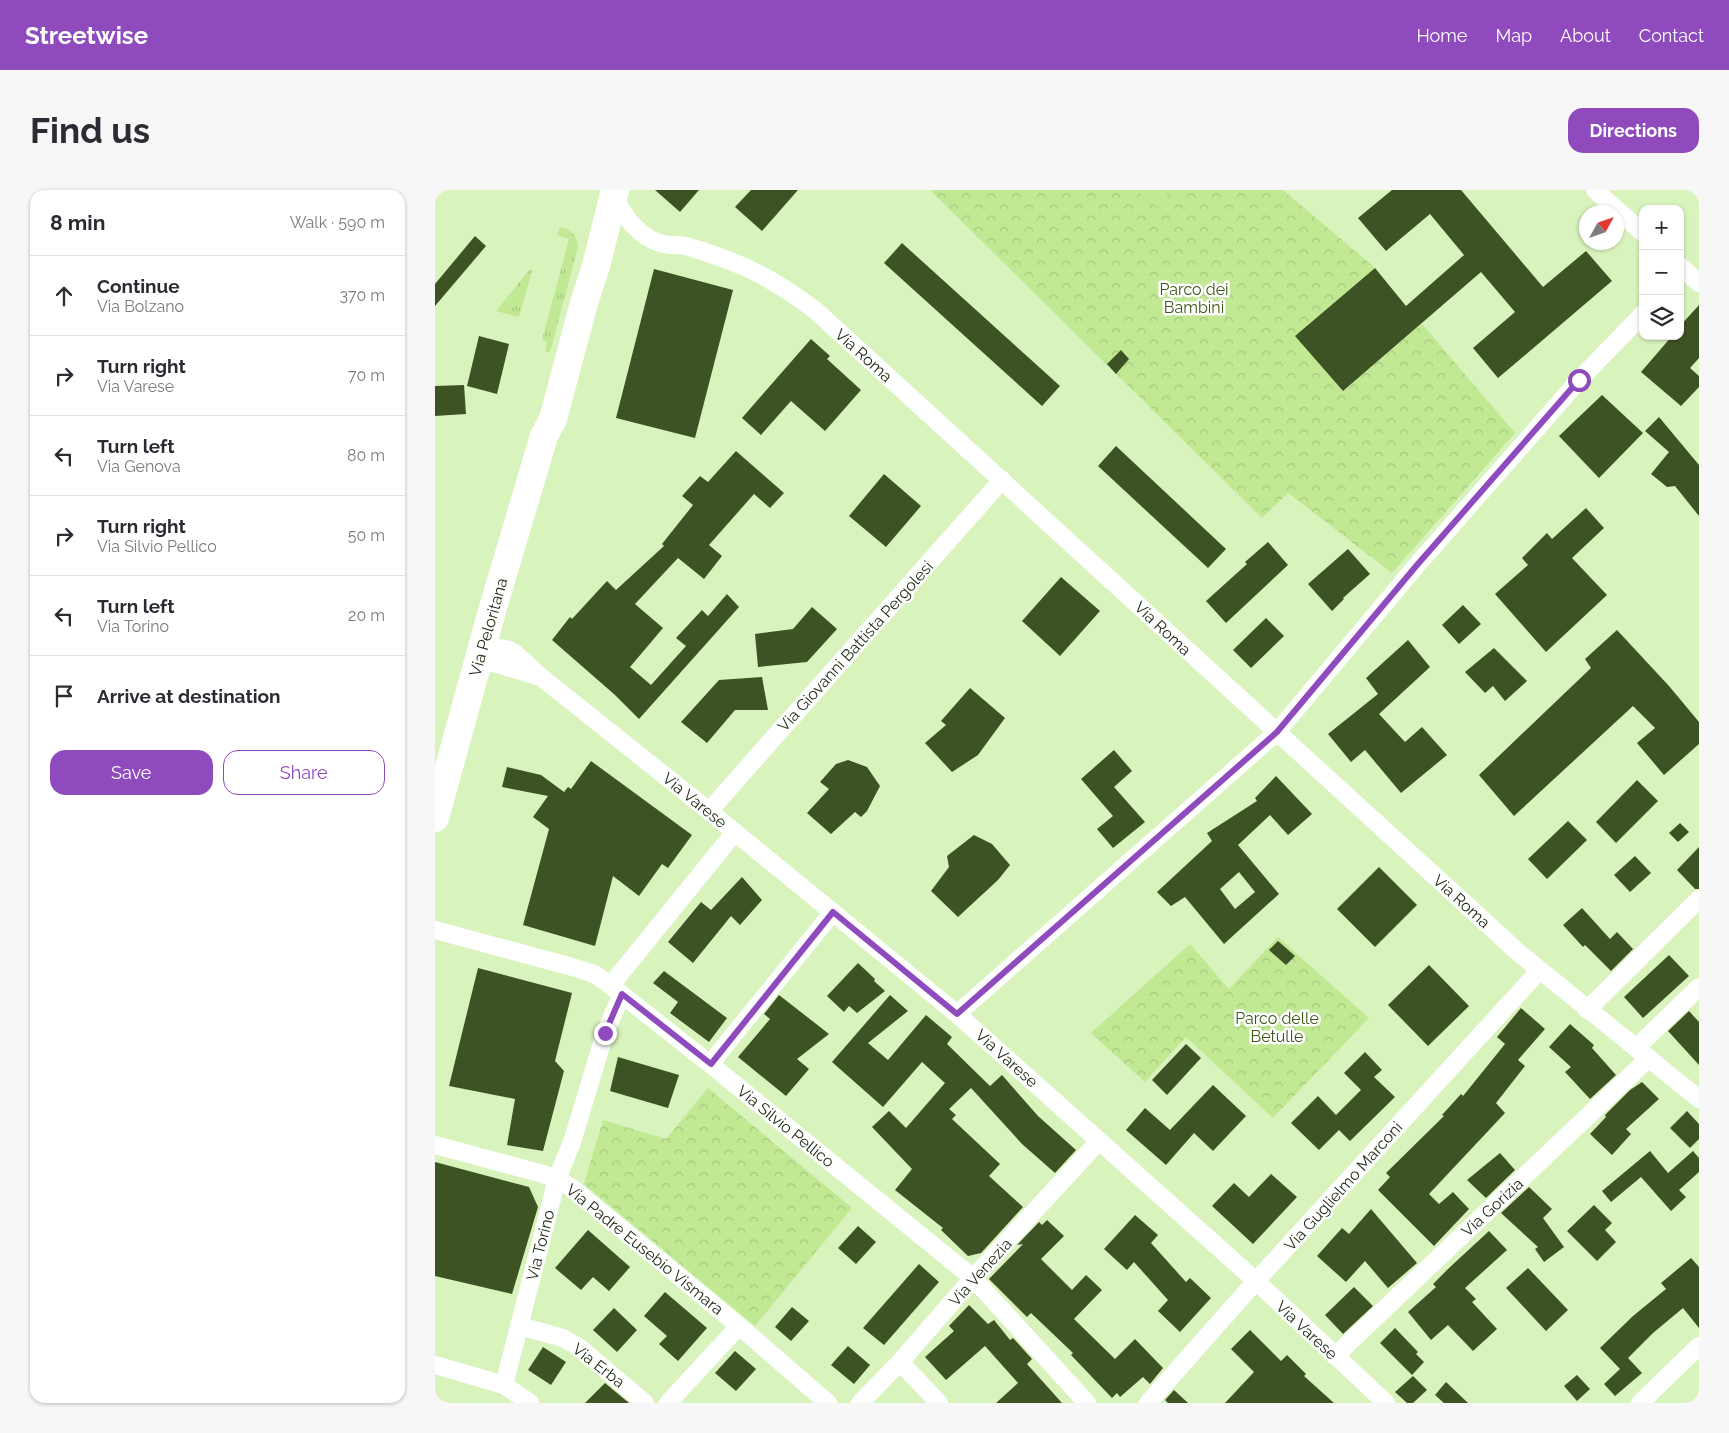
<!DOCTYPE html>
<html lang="en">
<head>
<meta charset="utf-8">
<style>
  :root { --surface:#fff; --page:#f7f7f7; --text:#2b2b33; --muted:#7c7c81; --line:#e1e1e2; --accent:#8f4abe }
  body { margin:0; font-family:Raleway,sans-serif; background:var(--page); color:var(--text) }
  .controls { position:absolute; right:15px; top:15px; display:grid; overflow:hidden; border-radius:10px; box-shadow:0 1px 4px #0004 }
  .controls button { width:45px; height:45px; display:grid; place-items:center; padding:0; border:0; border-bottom:1px solid var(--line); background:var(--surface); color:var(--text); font:25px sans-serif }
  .compass { position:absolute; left:1144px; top:15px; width:45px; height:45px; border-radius:50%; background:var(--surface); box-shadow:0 1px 4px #0004; rotate:50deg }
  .stop { position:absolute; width:15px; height:15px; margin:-11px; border:4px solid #8f4abe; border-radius:50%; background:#fff }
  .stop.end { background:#8f4abe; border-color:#fff; box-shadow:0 1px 5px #0008 }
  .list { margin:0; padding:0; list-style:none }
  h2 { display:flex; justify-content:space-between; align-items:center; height:65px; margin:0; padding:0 20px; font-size:21px }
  h2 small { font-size:16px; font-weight:400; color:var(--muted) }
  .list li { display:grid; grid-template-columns:32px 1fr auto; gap:15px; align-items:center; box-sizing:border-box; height:80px; padding:0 20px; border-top:1px solid var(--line) }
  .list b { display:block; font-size:19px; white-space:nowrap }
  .list p { margin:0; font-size:16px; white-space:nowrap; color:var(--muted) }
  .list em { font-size:16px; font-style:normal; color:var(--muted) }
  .actions { display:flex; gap:10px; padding:15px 20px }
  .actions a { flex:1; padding:11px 0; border:1px solid var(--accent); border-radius:15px; text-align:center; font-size:18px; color:var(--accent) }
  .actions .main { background:var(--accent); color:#fff }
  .icon { flex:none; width:28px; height:28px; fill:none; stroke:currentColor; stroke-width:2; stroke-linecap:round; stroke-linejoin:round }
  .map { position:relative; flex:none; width:1264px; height:1213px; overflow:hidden; border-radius:15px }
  header { display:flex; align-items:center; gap:30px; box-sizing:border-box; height:70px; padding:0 25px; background:var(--accent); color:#fff }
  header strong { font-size:24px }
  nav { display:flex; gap:28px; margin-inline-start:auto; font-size:18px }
  .intro { display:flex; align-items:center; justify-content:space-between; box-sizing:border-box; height:120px; padding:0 30px }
  h1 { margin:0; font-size:35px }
  .button { padding:12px 22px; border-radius:15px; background:var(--accent); color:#fff; font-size:18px; font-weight:700 }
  main { display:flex; gap:30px; padding:0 30px }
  aside { flex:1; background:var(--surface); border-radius:15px; box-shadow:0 1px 4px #0004 }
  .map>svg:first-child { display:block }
</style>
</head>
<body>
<header>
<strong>Streetwise</strong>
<nav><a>Home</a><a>Map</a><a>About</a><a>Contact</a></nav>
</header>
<div class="intro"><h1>Find us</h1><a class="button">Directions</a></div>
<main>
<aside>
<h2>8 min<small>Walk · 590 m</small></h2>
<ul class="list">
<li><svg class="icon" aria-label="ahead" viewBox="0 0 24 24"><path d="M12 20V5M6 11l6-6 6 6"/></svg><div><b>Continue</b><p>Via Bolzano</p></div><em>370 m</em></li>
<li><svg class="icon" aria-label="right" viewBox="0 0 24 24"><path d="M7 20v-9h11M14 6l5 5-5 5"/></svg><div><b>Turn right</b><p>Via Varese</p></div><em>70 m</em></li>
<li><svg class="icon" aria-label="left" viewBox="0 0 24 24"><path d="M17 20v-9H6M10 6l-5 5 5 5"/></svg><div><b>Turn left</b><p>Via Genova</p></div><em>80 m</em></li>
<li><svg class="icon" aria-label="right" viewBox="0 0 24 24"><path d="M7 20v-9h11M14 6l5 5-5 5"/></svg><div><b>Turn right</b><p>Via Silvio Pellico</p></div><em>50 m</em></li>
<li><svg class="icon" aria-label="left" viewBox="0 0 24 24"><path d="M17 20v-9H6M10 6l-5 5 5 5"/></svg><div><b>Turn left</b><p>Via Torino</p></div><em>20 m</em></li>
<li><svg class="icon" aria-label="arrive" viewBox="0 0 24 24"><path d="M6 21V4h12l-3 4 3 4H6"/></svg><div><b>Arrive at destination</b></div></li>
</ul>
<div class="actions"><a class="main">Save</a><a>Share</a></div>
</aside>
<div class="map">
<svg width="1264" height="1213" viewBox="0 0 1264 1213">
  <defs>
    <pattern id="grass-tufts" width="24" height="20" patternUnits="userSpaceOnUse" patternTransform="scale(1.25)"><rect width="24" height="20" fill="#c1e993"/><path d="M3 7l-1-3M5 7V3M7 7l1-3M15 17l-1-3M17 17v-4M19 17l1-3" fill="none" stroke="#a5c87e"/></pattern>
    <pattern id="park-crowns" width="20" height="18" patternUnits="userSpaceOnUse" patternTransform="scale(1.25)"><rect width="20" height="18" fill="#c1e993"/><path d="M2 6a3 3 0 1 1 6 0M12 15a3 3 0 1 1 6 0" fill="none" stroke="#a5c87e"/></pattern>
  </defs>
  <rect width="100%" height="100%" fill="#d9f3bd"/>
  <!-- grass -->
  <g fill="url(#grass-tufts)">
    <path d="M125,37c11,3 18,8 18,20l-27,102 -2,3h-4l2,-10 -5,-2 27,-101 -12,-4z"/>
    <path d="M95,79l2,2 -13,46 -23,-6z"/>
  </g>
  <!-- park -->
  <g fill="url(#park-crowns)">
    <path d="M497,0h351l92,78 -79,67 47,56 79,-67 93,109 -123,140 -104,-80 -26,25 -331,-327z"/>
    <path d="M843,747l91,81 -96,100 -87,-81 -41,45 -54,-49 99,-89 39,45z"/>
    <path d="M273,898l144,120 -97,118 -171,-142 19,-64 63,19z"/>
  </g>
  <!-- garden -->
  <path fill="#c1e993" d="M700,0h35l-13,17z"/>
  <!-- building -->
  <g fill="#3e5324" fill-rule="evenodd">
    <path d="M220,0h44l-19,22z"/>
    <path d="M316,0h47l-36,41 -27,-24z"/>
    <path d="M957,0h69l82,97 43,-36 26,30 -114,97 -25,-30 42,-36 -34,-40 -138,119 -48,-55 80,-68 31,38 58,-51 -34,-41 -44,37 -28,-33z"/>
    <path d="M40,46l11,10 -51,60v-22z"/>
    <path d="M467,53l158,143 -18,20 -158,-143z"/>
    <path d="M219,79l79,21 -38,148 -79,-20z"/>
    <path d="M1264,115v53l-9,10 9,8v11l-18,19 -40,-34 31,-36h8v-10z"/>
    <path d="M44,146l30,8 -12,50 -30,-8z"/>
    <path d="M376,149l19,17 -3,3 34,31 -36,41 -34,-30 -30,34 -19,-17z"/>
    <path d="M686,160l8,9 -13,15 -9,-10z"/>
    <path d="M29,195l2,29 -31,2v-30z"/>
    <path d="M1167,205l41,38 -44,45 -40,-42z"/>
    <path d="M1224,227l40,48v51l-24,-30 -8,1 -16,-13 18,-22 -24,-21z"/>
    <path d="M681,256l110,103 -18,19 -110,-102z"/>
    <path d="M301,261l48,42 -14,15 -16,-14 -45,51 13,11 -18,23 -26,-21 -43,46 28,24 -33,39 21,18 35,-39 -10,-8 26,-28 6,6 19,-22 12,13 -100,112 -24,-24 -63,-55 18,-23 2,2 35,-38 9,9 48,-44 -2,-2 31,-39 -11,-9 18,-20 8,6z"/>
    <path d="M449,284l37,32 -35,41 -37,-31z"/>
    <path d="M1151,318l18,20 -32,30 35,37 -61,57 -51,-58 33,-29 -6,-7 25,-25 5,6z"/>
    <path d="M833,352l20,23 -62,58 -20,-22 41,-37 -2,-2z"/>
    <path d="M913,359l22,25 -27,24 1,1 -12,12 -24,-27z"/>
    <path d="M626,387l39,34 -40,45 -38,-35z"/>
    <path d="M1028,415l18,19 -22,20 -17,-19z"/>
    <path d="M377,417l25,22 -30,33 -49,5 -3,-33 38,-5z"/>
    <path d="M831,428l18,18 -33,32 -18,-18z"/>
    <path d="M1182,440l52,56 30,36v22l-35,31 -27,-32 18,-15 -22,-22 -119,110 -35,-41 112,-107 -6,-9z"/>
    <path d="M973,450l22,27 -51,47 26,28 17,-15 25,28 -46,38 -36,-43 -14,12 -23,-28 50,-40 -12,-16z"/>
    <path d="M1059,458l33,33 -22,20 -12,-15 -8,7 -20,-21z"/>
    <path d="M327,487l6,33h-33l-28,33 -26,-21 38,-42z"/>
    <path d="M535,498l35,30 -27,37 -26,17 -27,-29 21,-18 -5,-4z"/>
    <path d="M679,560l18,21 -18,16 31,35 -32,26 -16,-19 16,-13 -32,-37z"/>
    <path d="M413,570l19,7 13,19 -13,25 -6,6 -6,-5 -24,22 -24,-21 22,-24 -9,-7 16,-18z"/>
    <path d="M156,571l101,74 -24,33 -6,-4 -23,32 -26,-20 -18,70 -72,-21 26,-96 -16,-12 15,-21 -46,-9 5,-20 34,8 23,17 4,-5 3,2z"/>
    <path d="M841,586l36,38 -24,21 -18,-20 -32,30 41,49 -55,50 -39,-47 -14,9 -14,-14 55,-51 -5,-8 50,-32 -2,-3zM804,682l16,20 -20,17 -15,-20z"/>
    <path d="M1202,590l21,21 -42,42 -20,-21z"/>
    <path d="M1133,631l19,19 -40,39 -19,-20z"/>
    <path d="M1245,633l9,9 -11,10 -9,-9z"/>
    <path d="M539,645l18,9 18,21 -12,15 -40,37 -27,-26 18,-24 -2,-11z"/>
    <path d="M1264,657v42h-4l-18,-19z"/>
    <path d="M1200,666l16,17 -21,19 -16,-17z"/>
    <path d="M944,677l38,38 -42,42 -38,-38z"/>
    <path d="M307,687l20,23 -22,25 -9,-9 -38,47 -25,-21 33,-40 10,8z"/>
    <path d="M1147,718l28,31 7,-7 16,17 -22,22 -26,-26 -2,2 -20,-22z"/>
    <path d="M843,751l17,15 -9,9 -17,-15z"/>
    <path d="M1234,765l20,21 -46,42 -19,-21z"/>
    <path d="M423,773l17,16 -1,2 11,10 -28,22 -8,-7 -5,6 -17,-16z"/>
    <path d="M994,775l40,41 -41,40 -40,-41z"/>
    <path d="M43,778l94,25 -17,68 9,10 -21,80 -36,-6 8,-46 -66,-13z"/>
    <path d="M229,781l63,47 -18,24 -39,-29 8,-11 -25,-19z"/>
    <path d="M344,805l50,39 -32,25 12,10 -23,27 -48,-39 32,-38 -6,-5z"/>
    <path d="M455,805l18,16 -40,32 20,17 38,-45 26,22 -5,7 43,42 12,-11 36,41 38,34 -21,23 -33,-29 -51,-56 -22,21 7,6 -4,4 48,45 -11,12 34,31 -42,46 -13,3 -27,-26 2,-2 -48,-38 17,-21 -40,-42 17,-16 17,17 39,-45 -23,-21 -39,45 -51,-45z"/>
    <path d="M1086,818l24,21 -27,31 7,6 -29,37 9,10 -76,81 10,10 14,-12 16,17 -35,37 -56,-56 12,-13 -4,-4 58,-57 -2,-1 19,-21 2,2 42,-52 -8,-7z"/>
    <path d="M1254,821l10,11v43l-31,-34z"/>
    <path d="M1135,834l24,21 -2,3 24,27 -26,24 -25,-27 6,-5 -22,-20z"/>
    <path d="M751,854l15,14 -34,37 -15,-15z"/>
    <path d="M930,862l17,18 -8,7 21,20 -45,44 -11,-11 -20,20 -28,-27 27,-27 18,19 25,-25 -17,-17z"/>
    <path d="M183,867l61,18 -11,33 -58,-17z"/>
    <path d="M1207,892l17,17 -33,30 5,5 -19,21 -22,-21 16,-17 -1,-2 25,-25z"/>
    <path d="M778,895l33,31 -33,35 -19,-18 -28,32 -40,-35 19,-22 25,22z"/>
    <path d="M1252,921l12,13v15l-9,9 -20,-20z"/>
    <path d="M1215,961l18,22 25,-22 6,7v14l-20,18 7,7 -15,14 -30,-34 -30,25 -9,-11z"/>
    <path d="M1065,963l15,17 -29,28 -19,-18z"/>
    <path d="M0,972l94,25 9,20 -26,87 -77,-18z"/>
    <path d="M836,984l26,23 -44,47 -41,-38 22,-23 15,14z"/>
    <path d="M1094,997l23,22 -9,9 21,29 -20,15 -9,-13 3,-2 -37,-34z"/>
    <path d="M1159,1015l18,18 -7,7 11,12 -19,19 -30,-30z"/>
    <path d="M936,1019l46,54 -29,25 -23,-27 -19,21 -29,-26 25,-28 7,6z"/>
    <path d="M700,1025l23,20 -7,8 35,39 4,-4 21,20 -31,34 -22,-21 10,-11 -34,-38 -7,8 -23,-21z"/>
    <path d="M612,1030l17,16 -23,23 31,31 14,-15 16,15 -28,29 41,40 20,-20 28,29 -13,16 -7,-7 -23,20 -3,-4 -5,5 -41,-43 2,-2 -42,-40 -4,4 -38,-38 34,-35 -6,1 22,-23 3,3z"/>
    <path d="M423,1036l18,16 -20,22 -18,-16z"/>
    <path d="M153,1040l42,37 -21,24 -16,-14 -12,13 -26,-22z"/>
    <path d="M1054,1041l18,19 -42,38 11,11 -4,3 25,27 -24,22 -25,-26 -17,15 -23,-28 28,-25 -3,-3 16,-16z"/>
    <path d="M1256,1068l8,9v61l-16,-20 -30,25 -25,25 14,15 -27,23 -11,-12 16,-15 -20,-21 33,-32 33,-27 -5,-6z"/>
    <path d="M484,1074l20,18 -55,63 -21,-17z"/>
    <path d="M1093,1078l40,42 -22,21 -40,-43z"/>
    <path d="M919,1097l19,19 -30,28 -18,-19z"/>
    <path d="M230,1102l42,36 -29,33 -19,-17 8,-8 -23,-20z"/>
    <path d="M534,1115l19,19 6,-4 16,20 3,-2 19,21 -5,5 35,39h-66l22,-20 -33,-37 -39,34 -21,-23 29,-26 -5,-5z"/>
    <path d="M357,1117l17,14 -18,20 -16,-14z"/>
    <path d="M179,1118l23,22 -20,22 -24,-22z"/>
    <path d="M960,1138l23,24 -2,2 8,8 -12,13 -32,-32z"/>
    <path d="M815,1140l31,31 6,-6 19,19 -2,2 30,27h-109l29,-31 -23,-23z"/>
    <path d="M413,1156l22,19 -16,19 -23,-19z"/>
    <path d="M108,1157l23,15 -15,23 -23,-15z"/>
    <path d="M300,1161l21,18 -20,22 -21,-18z"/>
    <path d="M1142,1185l13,14 -13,12 -13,-15z"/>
    <path d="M978,1186l14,14 -14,13h-6l-12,-11z"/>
    <path d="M1011,1192l22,21h-24l-9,-8z"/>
    <path d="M170,1193l24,20h-44z"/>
    <path d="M739,1200l14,13h-20l-3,-3z"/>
  </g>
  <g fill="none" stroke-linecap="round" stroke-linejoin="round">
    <!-- minor -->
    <g stroke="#fff" stroke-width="18">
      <path d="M1160,0l48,43"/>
      <path d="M179,3c6,21 27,46 49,51 9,2 18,0 26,3 18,5 34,11 51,18 27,11 52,28 75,45l704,643 180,146"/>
      <path d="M1245,76l19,17"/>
      <path d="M106,487l-47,-14 -7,-5 -5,-8c11,-2 23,-4 33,3l26,24 168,134 248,203 299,267 130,122"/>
      <path d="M274,621l293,-331"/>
      <path d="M0,740l141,38 18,6 12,8 104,82 263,214 114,125"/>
      <path d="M176,795l124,-153"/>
      <path d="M1152,820l112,-111"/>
      <path d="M522,824l320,-282 140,-167 122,-139 40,-46 64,-66"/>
      <path d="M1201,858l63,-61"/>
      <path d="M275,874l123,-152"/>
      <path d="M0,955l108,29 14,5 15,9 167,138 89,77"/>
      <path d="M85,1136l43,12 16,9 66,56"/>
      <path d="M900,1166l314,-298"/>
      <path d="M465,1172l39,41"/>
      <path d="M0,1175l69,20 26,18"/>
      <path d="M69,1195l53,-206 15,-37 33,-109 17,-39"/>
      <path d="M233,1213l71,-77"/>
      <path d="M425,1213l40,-41 73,-84 126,-137"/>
      <path d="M713,1213l108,-122 283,-310"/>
      <path d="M1205,1213l59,-57"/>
    </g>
    <!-- primary -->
    <path stroke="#fff" stroke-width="28" d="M0,628l57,-207 52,-175 9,-17 31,-116 12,-37 19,-76"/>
  </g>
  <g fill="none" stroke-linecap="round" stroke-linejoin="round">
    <!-- route -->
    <path stroke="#8f4abe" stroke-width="6" d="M170,843l17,-39 89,70 122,-152 124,102 320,-282 140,-167 162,-185"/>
  </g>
  <g text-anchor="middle" stroke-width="5" stroke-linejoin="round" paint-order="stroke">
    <!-- park labels -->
    <g font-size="16" fill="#3d5814" stroke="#fff">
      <text x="759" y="105">Parco dei<tspan x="759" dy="18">Bambini</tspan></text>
      <text x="842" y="834">Parco delle<tspan x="842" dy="18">Betulle</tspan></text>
    </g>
    <!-- street labels -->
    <g font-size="16" fill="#1e2813" stroke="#fff">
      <text transform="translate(429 165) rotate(42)" y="6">Via Roma</text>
      <text transform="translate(53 437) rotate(-74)" y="6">Via Peloritana</text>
      <text transform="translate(728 438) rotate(43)" y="6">Via Roma</text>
      <text transform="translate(420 456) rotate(-48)" y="6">Via Giovanni Battista Pergolesi</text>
      <text transform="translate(260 610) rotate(39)" y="6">Via Varese</text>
      <text transform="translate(1027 711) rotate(42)" y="6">Via Roma</text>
      <text transform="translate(572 868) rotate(42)" y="6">Via Varese</text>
      <text transform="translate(351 936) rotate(39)" y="6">Via Silvio Pellico</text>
      <text transform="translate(908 996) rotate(-48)" y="6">Via Guglielmo Marconi</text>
      <text transform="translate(1057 1017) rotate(-43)" y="6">Via Gorizia</text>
      <text transform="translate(105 1055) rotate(-76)" y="6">Via Torino</text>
      <text transform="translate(210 1059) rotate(39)" y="6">Via Padre Eusebio Vismara</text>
      <text transform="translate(545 1082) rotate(-48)" y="6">Via Venezia</text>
      <text transform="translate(872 1140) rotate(43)" y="6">Via Varese</text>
      <text transform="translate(164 1175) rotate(38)" y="6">Via Erba</text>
    </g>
  </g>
</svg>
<div class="controls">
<button>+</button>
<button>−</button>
<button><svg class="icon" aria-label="layers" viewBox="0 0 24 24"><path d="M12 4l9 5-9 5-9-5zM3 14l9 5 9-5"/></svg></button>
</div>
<svg class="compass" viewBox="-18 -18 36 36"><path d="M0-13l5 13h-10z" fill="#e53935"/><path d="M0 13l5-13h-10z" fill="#7c7c81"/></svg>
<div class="stop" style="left:1144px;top:190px"></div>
<div class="stop end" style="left:170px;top:843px"></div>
</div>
</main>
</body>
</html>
